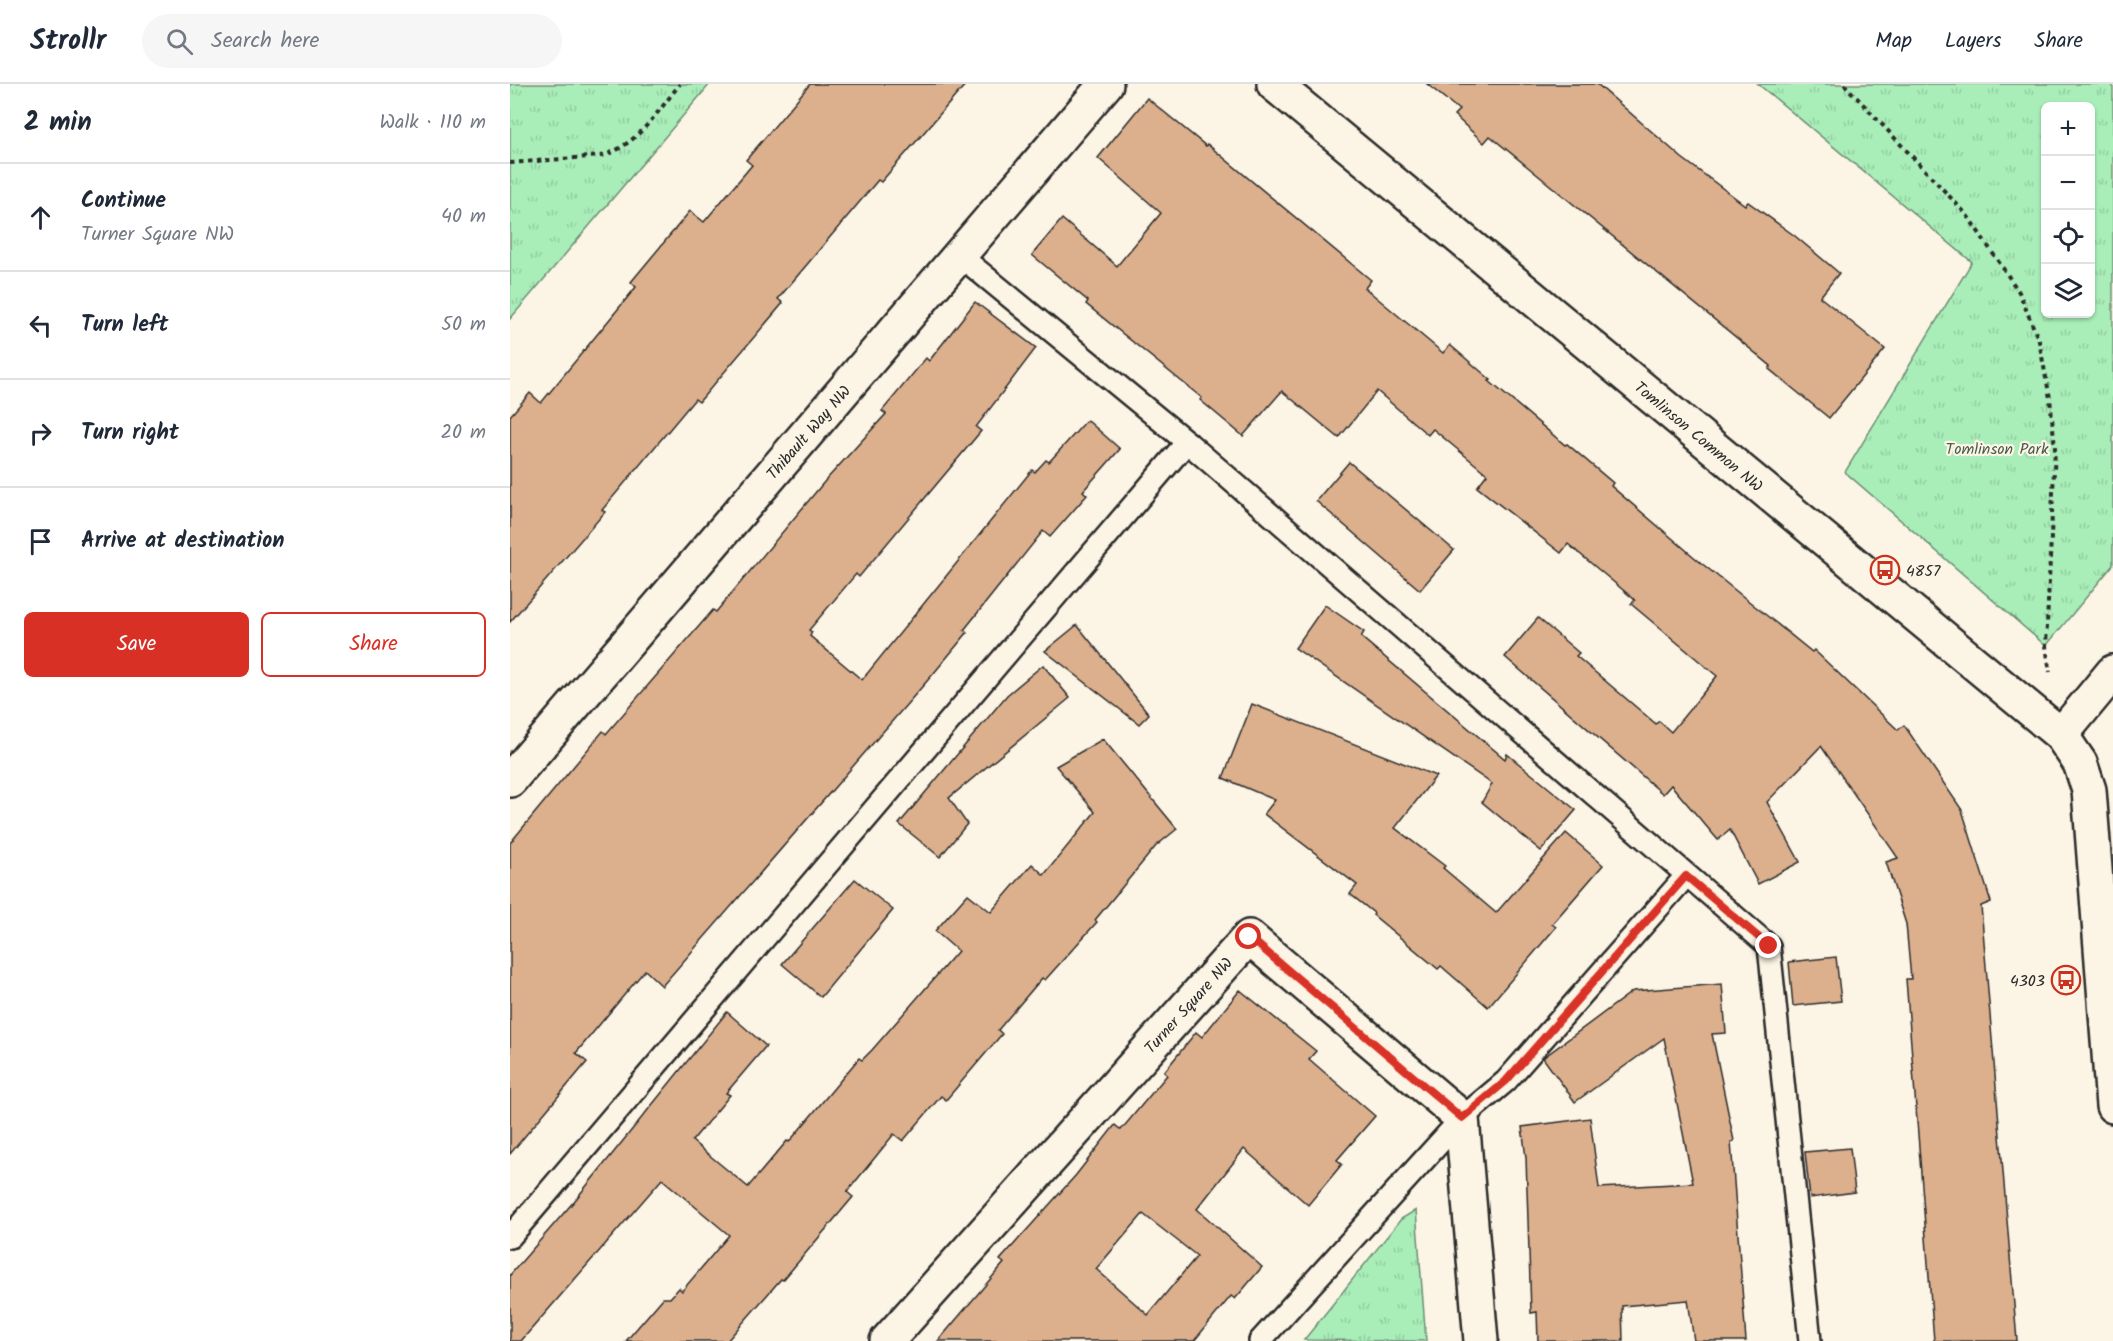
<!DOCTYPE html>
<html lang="en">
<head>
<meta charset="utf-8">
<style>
  :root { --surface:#fff; --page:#f6f6f7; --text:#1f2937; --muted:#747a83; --line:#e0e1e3; --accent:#d93025 }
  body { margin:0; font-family:Kalam,sans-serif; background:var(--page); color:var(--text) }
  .controls { position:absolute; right:18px; top:18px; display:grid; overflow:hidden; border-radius:9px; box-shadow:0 2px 4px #0004 }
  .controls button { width:54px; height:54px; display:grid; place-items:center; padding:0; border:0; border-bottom:2px solid var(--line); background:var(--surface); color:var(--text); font:30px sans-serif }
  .stop { position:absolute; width:18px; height:18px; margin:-14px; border:4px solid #d93025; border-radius:50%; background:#fff }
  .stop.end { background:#d93025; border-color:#fff; box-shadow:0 2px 6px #0008 }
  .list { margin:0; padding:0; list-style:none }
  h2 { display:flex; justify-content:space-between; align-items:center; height:78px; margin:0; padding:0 24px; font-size:26px }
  h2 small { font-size:20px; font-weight:400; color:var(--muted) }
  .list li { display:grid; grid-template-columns:39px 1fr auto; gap:18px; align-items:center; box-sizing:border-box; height:108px; padding:0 24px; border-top:2px solid var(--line) }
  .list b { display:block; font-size:22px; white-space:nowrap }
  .list p { margin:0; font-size:20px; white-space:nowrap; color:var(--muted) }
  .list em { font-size:20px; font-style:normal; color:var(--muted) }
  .actions { display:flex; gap:12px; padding:18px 24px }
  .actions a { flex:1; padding:14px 0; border:2px solid var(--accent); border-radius:9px; text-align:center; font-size:21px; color:var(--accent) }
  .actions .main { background:var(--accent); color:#fff }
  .icon { flex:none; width:33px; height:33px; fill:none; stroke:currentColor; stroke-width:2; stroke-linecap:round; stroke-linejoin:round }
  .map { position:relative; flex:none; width:1603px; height:1257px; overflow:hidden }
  header { display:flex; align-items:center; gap:36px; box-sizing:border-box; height:84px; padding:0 30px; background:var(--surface); border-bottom:2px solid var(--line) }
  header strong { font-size:28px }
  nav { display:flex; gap:33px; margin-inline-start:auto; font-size:21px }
  .search { width:420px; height:54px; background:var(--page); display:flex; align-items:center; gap:15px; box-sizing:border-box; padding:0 21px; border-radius:33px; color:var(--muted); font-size:22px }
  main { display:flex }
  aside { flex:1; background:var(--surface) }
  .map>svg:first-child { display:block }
</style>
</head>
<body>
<header>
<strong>Strollr</strong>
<div class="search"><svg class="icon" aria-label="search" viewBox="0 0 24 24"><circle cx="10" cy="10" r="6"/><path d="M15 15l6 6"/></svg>Search here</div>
<nav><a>Map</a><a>Layers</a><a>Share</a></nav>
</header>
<main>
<aside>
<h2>2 min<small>Walk · 110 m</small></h2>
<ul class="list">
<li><svg class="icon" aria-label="ahead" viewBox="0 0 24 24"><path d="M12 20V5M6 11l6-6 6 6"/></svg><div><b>Continue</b><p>Turner Square NW</p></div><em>40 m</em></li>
<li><svg class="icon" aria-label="left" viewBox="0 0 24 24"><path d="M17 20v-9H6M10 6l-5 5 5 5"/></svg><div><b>Turn left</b></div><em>50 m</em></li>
<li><svg class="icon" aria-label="right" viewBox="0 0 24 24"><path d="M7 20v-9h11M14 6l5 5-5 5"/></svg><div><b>Turn right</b></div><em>20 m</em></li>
<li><svg class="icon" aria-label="arrive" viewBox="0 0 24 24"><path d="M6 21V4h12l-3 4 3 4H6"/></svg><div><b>Arrive at destination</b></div></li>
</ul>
<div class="actions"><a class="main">Save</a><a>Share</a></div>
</aside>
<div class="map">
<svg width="1603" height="1257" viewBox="0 0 1603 1257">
  <defs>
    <pattern id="park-tufts" width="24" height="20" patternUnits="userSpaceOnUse" patternTransform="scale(1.5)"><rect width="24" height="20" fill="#a9eeb9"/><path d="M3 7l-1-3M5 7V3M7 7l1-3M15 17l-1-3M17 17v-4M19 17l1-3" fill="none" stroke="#92cc9f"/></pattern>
  </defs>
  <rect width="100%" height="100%" fill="#fcf5e5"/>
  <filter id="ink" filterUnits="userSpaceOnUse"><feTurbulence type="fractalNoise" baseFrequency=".0167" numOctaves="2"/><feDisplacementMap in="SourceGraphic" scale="12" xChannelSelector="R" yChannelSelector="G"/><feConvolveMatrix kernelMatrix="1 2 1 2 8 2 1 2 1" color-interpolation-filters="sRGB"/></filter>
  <g filter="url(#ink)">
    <!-- park -->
    <g fill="url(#park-tufts)" stroke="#6a8c72" stroke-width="1.5" fill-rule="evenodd">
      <path d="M0,0h200l-200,235z"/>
      <path d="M1248,0h355v481l-67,81 -201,-174 127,-210zM1536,22h44v208h-44z"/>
      <path d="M906,1126l10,131 -122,-1 97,-121z"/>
    </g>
    <!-- building -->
    <g fill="#dcaf8d" stroke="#2b2b2b" stroke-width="1.5" fill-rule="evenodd">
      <path d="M300,0h156l-85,98 -3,-2 -100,119 5,4 -84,99 -4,-3 -93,111 3,2 -95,110v-206l20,-23 11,10 95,-116 -5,-5 59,-71 14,11 48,-57 -6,-5z"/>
      <path d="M917,0h170l85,74 63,47 3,-3 47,34 44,37 -19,24 65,52 -56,69 -60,-49 2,-3 -281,-230 -6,7 -30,-28 5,-5z"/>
      <path d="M637,14l59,48 1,-2 164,136 -6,8 78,65 7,-8 41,35 -2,1 76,64 2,-1 46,39 -2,3 89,76 112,90 2,-2 84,80 6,-5 58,85 29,92 -10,4 36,435h-83l-28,-362h5l-5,-55 -20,-62 12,-4 -77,-112 -54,56 33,60 -42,22 -28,-54 -12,10 -47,-55 -8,9 -158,-137 33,-39 41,35 -3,3 80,68 3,-3 12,11 46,-56 -86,-72 4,-4 -67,-56 -7,9 -84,-66 10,-13 -54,-45 -5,6 -51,-44 -38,47 -57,-47 -39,45 -43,-36 2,-2 -116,-94 2,-3 -56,-46 30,-36 55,47 44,-53 -63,-55z"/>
      <path d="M465,218l61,46 -60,79 5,4 -122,146 -3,-3 -47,56 3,2 -2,4 52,44 170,-210 3,2 11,-12 3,2 38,-42 33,29 -37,42 4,4 -37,42 -7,-6 -79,99 3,3 -33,40 -272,313 -17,-16 -69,83 11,9 -77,92v-311l93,-112 3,3 107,-124 3,2 109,-131 61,-67 -4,-3 44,-53 3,3z"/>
      <path d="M839,378l105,88 -34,40 -104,-89z"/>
      <path d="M815,521l39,27 -3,5 144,122 2,-5 69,56 -35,41 -59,-49 10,-18 -197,-136z"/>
      <path d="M567,541l72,89 -10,10 -94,-73z"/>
      <path d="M533,581l27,33 -121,100 18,26 -27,33 -41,-33 108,-129z"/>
      <path d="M742,620l184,72 -41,52 50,38 -2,2 53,45 70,-80 37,32 -51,59 4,3 -68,80 -47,-41 -3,3 -65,-54 1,-2 -24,-19 7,-9 -93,-71 11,-14 -52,-22z"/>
      <path d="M593,655l74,90 -21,17 -61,74 2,2 -52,58 -3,-2 -44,52 4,4 -56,66 -5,-4 -38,45 -9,-7 -47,58 6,5 -70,83 -2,-1 -54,62h-101l37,-43h7l9,-10 3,3 47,-56 -67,-56 -141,162h-11v-66l66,-76 151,-187 39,34 -40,47 4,2 -38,46 56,46 39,-46 2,1 70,-84 3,2 10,-10 86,-99 -23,-20 33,-37 23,18 41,-48 12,11 51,-63 -39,-46z"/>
      <path d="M345,795l38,31 -72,87 -39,-33z"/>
      <path d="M1326,873l5,44 -48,5 -4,-44z"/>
      <path d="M1212,900l4,49 -14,1 22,107 -3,1 15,199h-52l-6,-41 -66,6 1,35h-85l-1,-29 -6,1 -5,-155 -4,-31 68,-9 9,70 94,-5 -29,-145 -89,64 -32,-44 90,-67z"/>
      <path d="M730,906l76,61 -7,8 66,57 -38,44 5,4 -34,41 -64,-56 -47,60 65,58 -27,32 -4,-3 -37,45h-256l66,-78 -4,-3 76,-85 39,-50 6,5 46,-55 -3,-3 32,-40 6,5zM633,1130l54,42 -49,59 -52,-46z"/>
      <path d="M1340,1064l5,44 -45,6 -5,-46z"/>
    </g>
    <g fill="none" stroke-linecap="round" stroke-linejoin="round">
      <!-- service casing -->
      <g stroke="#2b2b2b" stroke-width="26">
        <g id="service">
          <path d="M449,171l228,187 582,504 41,395"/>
          <path d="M0,1153l677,-795"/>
          <path d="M750,1257l202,-223 44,-37 180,-205"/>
        </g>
      </g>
      <!-- minor casing -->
      <g stroke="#2b2b2b" stroke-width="38">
        <g id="minor">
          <path d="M0,696l596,-696"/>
          <path d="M377,1257l362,-404 213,181 19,223"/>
        </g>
      </g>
      <!-- tertiary casing -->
      <g stroke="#2b2b2b" stroke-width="38">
        <g id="tertiary">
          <path d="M764,0l787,651 52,-63"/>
          <path d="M1551,651l19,28 9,27 24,316"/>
        </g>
      </g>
      <!-- path -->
      <g stroke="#2b2b2b" stroke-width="4" stroke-dasharray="4.5 4.5" stroke-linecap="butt">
        <path d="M1334,0l123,131 52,77 20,49 11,57 5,50 -9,198 4,26"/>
        <path d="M0,79l91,-7c35,-9 57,-45 79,-72"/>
      </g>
      <!-- service -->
      <use href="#service" stroke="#fcf5e5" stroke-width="21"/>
      <!-- minor -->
      <use href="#minor" stroke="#fcf5e5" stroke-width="33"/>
      <!-- tertiary -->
      <use href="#tertiary" stroke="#fcf5e5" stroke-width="33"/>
    </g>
  </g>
  <g fill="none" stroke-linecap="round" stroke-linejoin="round" filter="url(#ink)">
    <!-- route -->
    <path stroke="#d93025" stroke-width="8" d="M739,853l213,181 44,-37 180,-205 83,70"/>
  </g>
  <!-- icons -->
  <defs>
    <g id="bus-ring" transform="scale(1.5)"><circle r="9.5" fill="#fcf5e5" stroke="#c8321e" stroke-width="1.5"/><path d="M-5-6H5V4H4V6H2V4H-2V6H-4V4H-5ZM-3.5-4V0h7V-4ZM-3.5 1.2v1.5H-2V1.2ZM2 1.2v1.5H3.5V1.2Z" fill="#c8321e"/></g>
  </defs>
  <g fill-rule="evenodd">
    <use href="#bus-ring" x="1375" y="486"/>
    <use href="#bus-ring" x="1556" y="896"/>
  </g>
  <g text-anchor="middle" stroke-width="4.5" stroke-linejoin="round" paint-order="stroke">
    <!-- street labels -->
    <g font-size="16" fill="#2b2b2b" stroke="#fcf5e5">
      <text transform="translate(298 348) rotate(-49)" y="6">Thibault Way NW</text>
      <text transform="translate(1189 352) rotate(40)" y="6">Tomlinson Common NW</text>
      <text transform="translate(678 921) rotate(-48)" y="6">Turner Square NW</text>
    </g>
    <!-- park labels -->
    <g font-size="16" fill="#4a5c4e" stroke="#fcf5e5">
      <text x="1487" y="370">Tomlinson Park</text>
    </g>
    <!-- poi labels -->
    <g font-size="16" fill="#2b2b2b" stroke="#fcf5e5" text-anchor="start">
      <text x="1396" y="492">4857</text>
      <text x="1535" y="902" text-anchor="end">4303</text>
    </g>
  </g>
</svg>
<div class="controls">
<button>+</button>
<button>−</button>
<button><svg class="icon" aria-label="locate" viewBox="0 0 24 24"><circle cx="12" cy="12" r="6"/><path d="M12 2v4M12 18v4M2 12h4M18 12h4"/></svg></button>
<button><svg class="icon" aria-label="layers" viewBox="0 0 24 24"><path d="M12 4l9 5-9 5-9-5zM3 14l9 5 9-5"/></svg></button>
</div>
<div class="stop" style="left:739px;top:853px"></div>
<div class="stop end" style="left:1259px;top:862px"></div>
</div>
</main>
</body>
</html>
